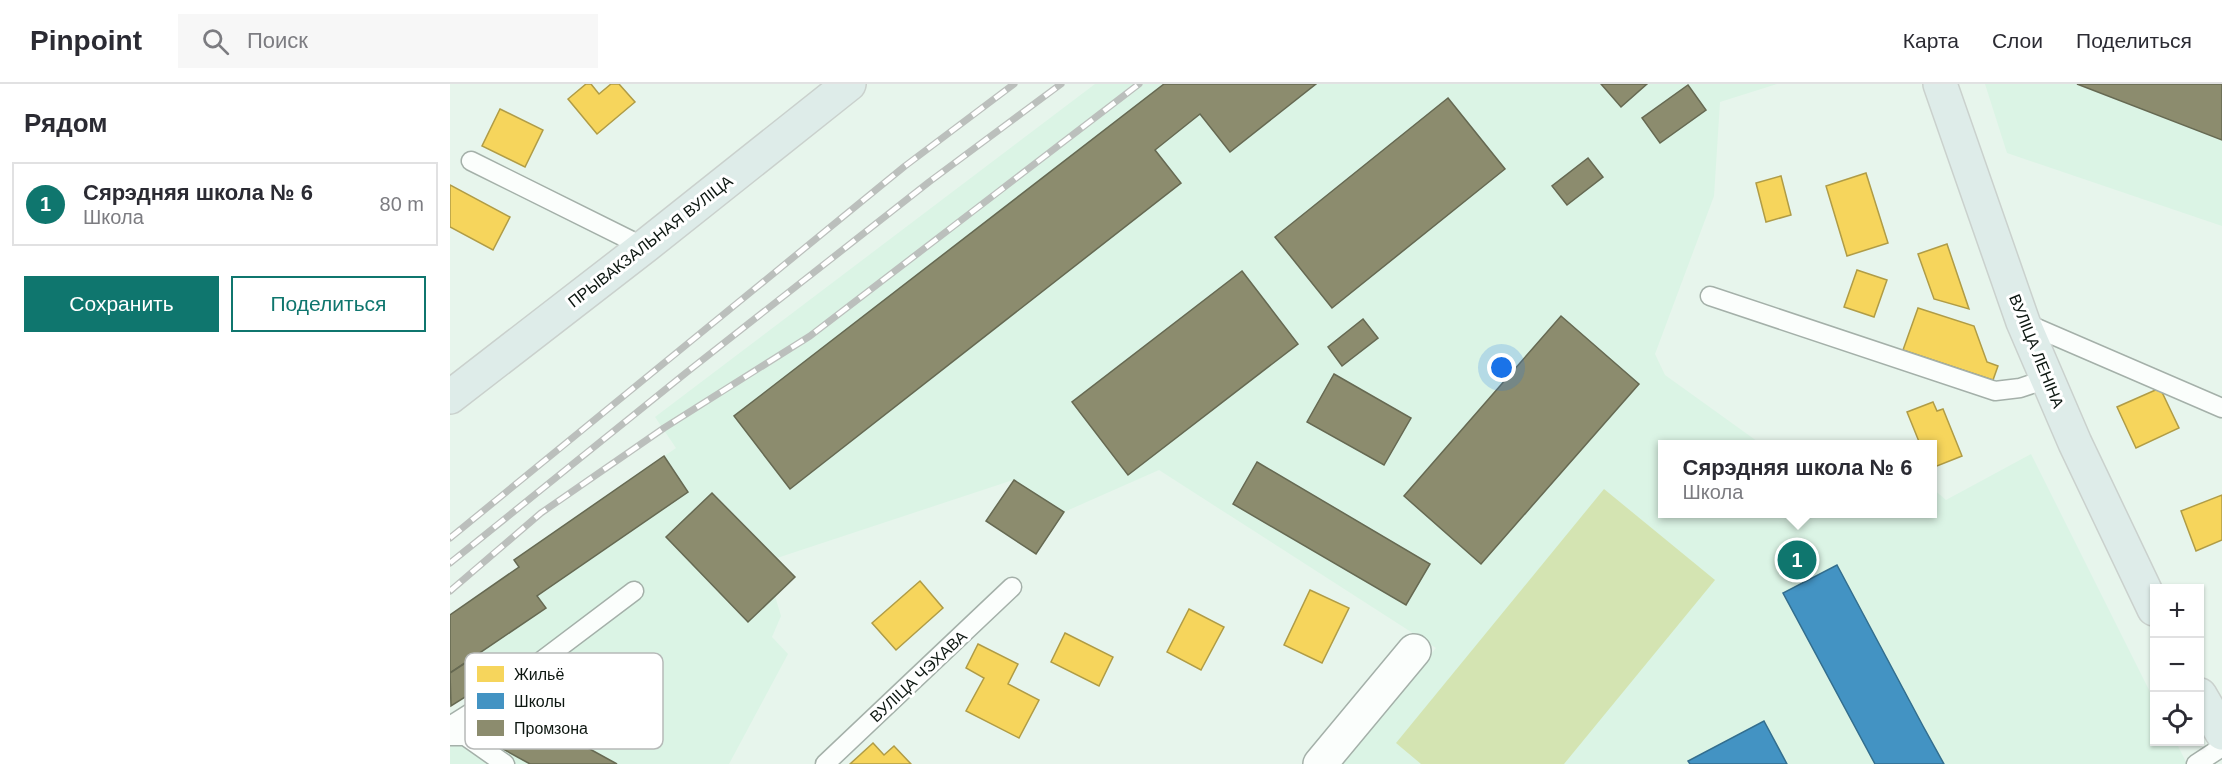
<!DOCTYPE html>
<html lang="ru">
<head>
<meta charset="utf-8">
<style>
  :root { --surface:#fff; --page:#f7f7f7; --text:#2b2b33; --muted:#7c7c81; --line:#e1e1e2; --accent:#0f766e }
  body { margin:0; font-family:Helvetica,sans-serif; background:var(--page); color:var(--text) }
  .controls { position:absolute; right:18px; bottom:18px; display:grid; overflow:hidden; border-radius:0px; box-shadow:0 2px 4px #0004 }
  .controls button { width:54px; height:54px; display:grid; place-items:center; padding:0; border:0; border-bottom:2px solid var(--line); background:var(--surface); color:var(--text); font:30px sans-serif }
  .you { position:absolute; left:1052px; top:284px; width:21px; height:21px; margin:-15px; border:4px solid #fff; border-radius:50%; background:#1a73e8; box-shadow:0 0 0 9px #1a73e833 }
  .badge { display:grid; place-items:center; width:39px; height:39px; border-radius:50%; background:var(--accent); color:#fff; font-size:20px; font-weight:700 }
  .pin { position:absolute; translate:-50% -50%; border:3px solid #fff; box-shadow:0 2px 6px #0006 }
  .popup { position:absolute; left:1208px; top:356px; width:279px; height:78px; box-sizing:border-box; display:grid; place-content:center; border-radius:0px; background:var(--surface); filter:drop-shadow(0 2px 4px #0005); font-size:20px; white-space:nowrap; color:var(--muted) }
  .popup b { font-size:22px; color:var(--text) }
  .popup::after { content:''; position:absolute; left:50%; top:100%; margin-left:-12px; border:12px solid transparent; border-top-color:var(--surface) }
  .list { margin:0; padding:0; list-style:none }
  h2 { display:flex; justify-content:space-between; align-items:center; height:78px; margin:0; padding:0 24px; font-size:26px }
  h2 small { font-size:20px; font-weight:400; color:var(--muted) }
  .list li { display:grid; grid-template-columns:39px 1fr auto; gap:18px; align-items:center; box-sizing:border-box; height:84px; margin:0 12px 12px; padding:0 12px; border:2px solid var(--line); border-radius:0px }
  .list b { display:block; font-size:22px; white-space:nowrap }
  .list p { margin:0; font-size:20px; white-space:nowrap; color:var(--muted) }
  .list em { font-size:20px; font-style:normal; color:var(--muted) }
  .actions { display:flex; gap:12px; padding:18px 24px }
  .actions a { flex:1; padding:14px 0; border:2px solid var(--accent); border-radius:0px; text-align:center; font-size:21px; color:var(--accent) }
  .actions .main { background:var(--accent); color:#fff }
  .icon { flex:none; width:33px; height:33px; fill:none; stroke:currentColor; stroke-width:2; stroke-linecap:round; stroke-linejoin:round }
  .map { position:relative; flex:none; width:1772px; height:680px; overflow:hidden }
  header { display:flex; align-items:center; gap:36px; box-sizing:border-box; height:84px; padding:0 30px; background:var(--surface); border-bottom:2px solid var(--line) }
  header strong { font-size:28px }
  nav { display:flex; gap:33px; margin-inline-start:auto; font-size:21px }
  .search { width:420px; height:54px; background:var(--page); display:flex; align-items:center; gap:15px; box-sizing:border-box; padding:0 21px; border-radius:0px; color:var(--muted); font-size:22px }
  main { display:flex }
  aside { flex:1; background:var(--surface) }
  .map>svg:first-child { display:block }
</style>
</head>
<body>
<header>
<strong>Pinpoint</strong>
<div class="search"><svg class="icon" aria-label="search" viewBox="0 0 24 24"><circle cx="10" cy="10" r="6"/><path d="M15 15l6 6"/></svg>Поиск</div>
<nav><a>Карта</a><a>Слои</a><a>Поделиться</a></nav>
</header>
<main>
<aside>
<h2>Рядом<small></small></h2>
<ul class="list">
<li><span class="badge">1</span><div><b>Сярэдняя школа № 6</b><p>Школа</p></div><em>80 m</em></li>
</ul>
<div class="actions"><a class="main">Сохранить</a><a>Поделиться</a></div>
</aside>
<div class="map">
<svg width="1772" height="680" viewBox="0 0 1772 680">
  <rect width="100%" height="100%" fill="#e7f5ec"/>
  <!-- built -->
  <g fill="#dbf4e5">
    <path d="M645,0h682l-57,18 -6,94 -59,158 10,21 96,69h-99v70h270v-26l14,12 85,-46 123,246v42h22l11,22h-849l98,-116 -277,-178 -95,42 -51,-32 -236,78 18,19 -20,19 6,20 -9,21 16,17 -59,110h-279v-17l41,-30 -16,-25 -25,13v-90l69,-48 -5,-7 162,-112 -21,-31z"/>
    <path d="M1535,0h237v142l-215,-73z"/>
  </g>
  <!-- green -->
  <path fill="#d4e4b2" d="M1154,405l111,91 -151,184h-143l-25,-21z"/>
  <!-- homes -->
  <g fill="#f6d55c" stroke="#b09c46" stroke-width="1.5">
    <path d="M136,0h5l8,10 12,-10h8l16,18 -38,32 -29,-35z"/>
    <path d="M50,25l43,21 -18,37 -43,-21z"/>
    <path d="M1416,89l22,70 -41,13 -21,-70z"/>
    <path d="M1331,92l10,39 -25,7 -10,-39z"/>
    <path d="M0,101l60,32 -17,33 -43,-23z"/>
    <path d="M1497,160l22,65 -35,-10 -16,-45z"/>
    <path d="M1407,186l30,10 -13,37 -30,-10z"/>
    <path d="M1468,224l56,18 13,36 11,4 -5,14 -90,-30z"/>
    <path d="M1710,304l19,40 -43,20 -19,-41z"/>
    <path d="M1483,318l4,9 6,-2 19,47 -30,12v-24h-12l-13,-32z"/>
    <path d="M1772,411v45l-26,11 -15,-40z"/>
    <path d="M470,497l23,27 -47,42 -24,-27z"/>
    <path d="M860,506l39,18 -27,55 -38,-18z"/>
    <path d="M739,525l35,18 -23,43 -34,-18z"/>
    <path d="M615,549l48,24 -14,29 -48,-24z"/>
    <path d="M528,560l40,20 -10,20 31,16 -20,38 -53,-27 18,-33 -18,-10z"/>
    <path d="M423,659l11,12 10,-9 17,18h-61z"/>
  </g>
  <!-- schools -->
  <g fill="#4393c3" stroke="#336e8e" stroke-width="1.5">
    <path d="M1387,481l86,161 21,38h-69l-92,-171z"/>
    <path d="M1314,637l23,43h-97l-2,-3z"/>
  </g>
  <!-- industry -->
  <g fill="#8c8c6e" stroke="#666952" stroke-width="1.5">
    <path d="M714,0h152l-86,68 -30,-38 -45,36 26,33 -391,306 -56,-73z"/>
    <path d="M1151,0h46l-26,23z"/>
    <path d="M1627,0h145v56z"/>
    <path d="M1238,1l18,25 -46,33 -18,-25z"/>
    <path d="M998,14l57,71 -173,139 -57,-71z"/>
    <path d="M1138,74l15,19 -36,28 -15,-19z"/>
    <path d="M792,187l56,73 -170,131 -56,-73z"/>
    <path d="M1111,232l78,68 -158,180 -77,-68z"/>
    <path d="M913,235l15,19 -36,28 -14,-19z"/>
    <path d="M884,290l77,44 -27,47 -77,-43z"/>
    <path d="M214,372l24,36 -151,104 9,12 -96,65v-58l69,-48 -5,-7z"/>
    <path d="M807,378l173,102 -24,41 -173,-101z"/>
    <path d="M564,396l50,32 -28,42 -50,-33z"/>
    <path d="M262,409l83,84 -47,45 -82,-85z"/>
    <path d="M23,574l16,24 -38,24 -1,-33z"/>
    <path d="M76,630l91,50h-87l-27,-15z"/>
  </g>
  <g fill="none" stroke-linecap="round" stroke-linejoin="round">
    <!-- service casing -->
    <g stroke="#a4b0a9" stroke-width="21">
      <g id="service">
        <path d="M21,77l173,86"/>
        <path d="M1260,212l285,95 25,-3 27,-9"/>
        <path d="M1575,239l197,85"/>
        <path d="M0,642l33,-21 151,-114"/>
        <path d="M0,652h15l40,28"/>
        <path d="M375,680l187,-177"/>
        <path d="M1746,680l26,-17"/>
      </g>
    </g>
    <!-- minor casing -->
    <g stroke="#a4b0a9" stroke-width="36">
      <path id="minor" d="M870,680l94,-113"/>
    </g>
    <!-- primary casing -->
    <g stroke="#cad1cd" stroke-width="36">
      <g id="primary">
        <path d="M1490,0l83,238 52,121 79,166"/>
        <path d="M0,313l194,-150 205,-163"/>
        <path d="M1750,611l22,38"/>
      </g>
    </g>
    <!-- service -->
    <use href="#service" stroke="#fbfefc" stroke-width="18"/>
    <!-- minor -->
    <use href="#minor" stroke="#fbfefc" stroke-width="33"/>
    <!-- primary -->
    <use href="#primary" stroke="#deece9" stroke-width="33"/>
    <!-- rail casing -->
    <g stroke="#bbbfbc" stroke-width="7">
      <g id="rail">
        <path d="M0,454l455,-372 109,-82"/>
        <path d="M0,479l237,-191 242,-190 132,-98"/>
        <path d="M0,507l91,-78 123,-85 146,-92 329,-252"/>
      </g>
    </g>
    <!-- rail -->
    <use href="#rail" stroke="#fff" stroke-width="4.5" stroke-dasharray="14" stroke-linecap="butt"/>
  </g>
  <g text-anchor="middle" stroke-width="6" stroke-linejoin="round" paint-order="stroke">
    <!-- street labels -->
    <g font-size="16" fill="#0d1711" stroke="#fff">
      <text transform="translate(200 157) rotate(-38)" y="6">ПРЫВАКЗАЛЬНАЯ ВУЛІЦА</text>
      <text transform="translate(1587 267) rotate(68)" y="6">ВУЛІЦА ЛЕНІНА</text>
      <text transform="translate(468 592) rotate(-43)" y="6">ВУЛІЦА ЧЭХАВА</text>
    </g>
  </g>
  <!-- legend -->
  <rect x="15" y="569" width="198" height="96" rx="9" fill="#fff" stroke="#b6b9b8" stroke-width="1.5"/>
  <rect x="27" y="582" width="27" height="16" fill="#f6d55c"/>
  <rect x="27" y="609" width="27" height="16" fill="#4393c3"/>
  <rect x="27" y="636" width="27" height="16" fill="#8c8c6e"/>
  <g font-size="16" fill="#0d1711">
    <text x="64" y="596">Жильё</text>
    <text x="64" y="623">Школы</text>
    <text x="64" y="650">Промзона</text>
  </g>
</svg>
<div class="controls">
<button>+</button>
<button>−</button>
<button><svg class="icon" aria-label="locate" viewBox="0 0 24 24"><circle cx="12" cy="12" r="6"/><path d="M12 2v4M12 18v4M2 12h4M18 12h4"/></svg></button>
</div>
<div class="you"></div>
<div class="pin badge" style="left:1347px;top:476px">1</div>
<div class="popup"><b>Сярэдняя школа № 6</b>Школа</div>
</div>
</main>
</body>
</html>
